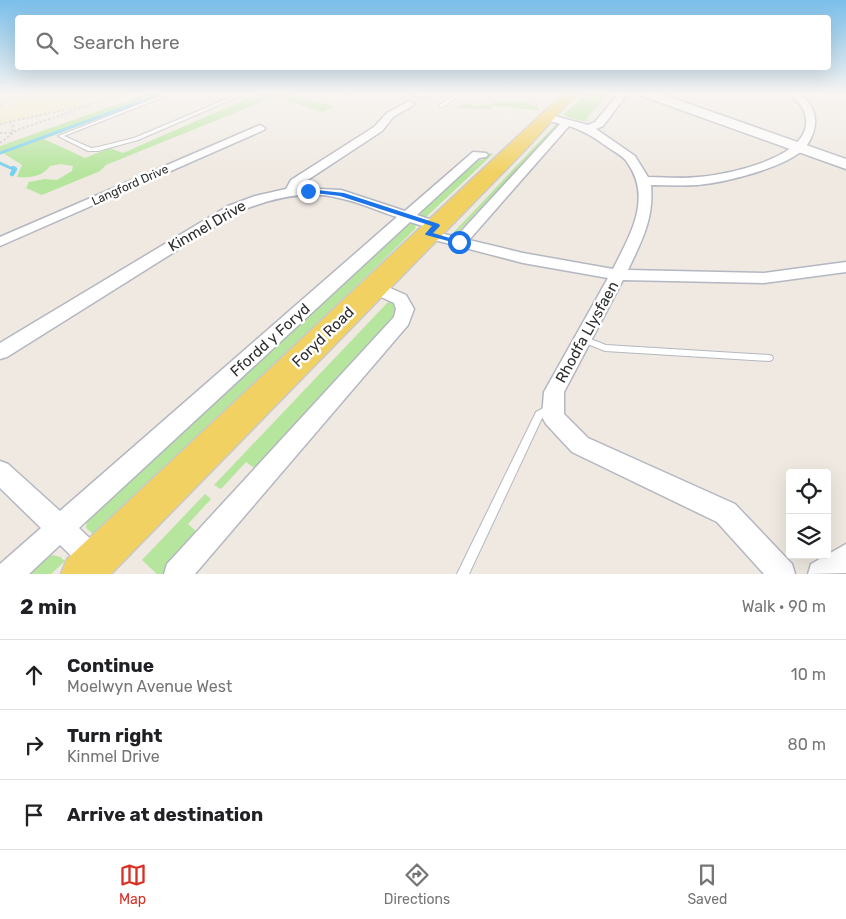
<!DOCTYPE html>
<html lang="en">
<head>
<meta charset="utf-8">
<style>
  :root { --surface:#fff; --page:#f2f2f2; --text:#202124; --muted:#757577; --line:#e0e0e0; --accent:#d93025 }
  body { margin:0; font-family:Rubik,sans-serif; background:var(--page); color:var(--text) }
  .controls { position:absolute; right:15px; bottom:15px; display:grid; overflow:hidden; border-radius:5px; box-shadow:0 5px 20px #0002 }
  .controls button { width:45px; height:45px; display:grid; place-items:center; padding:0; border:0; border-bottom:1px solid var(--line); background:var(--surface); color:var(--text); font:25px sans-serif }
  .stop { position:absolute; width:15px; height:15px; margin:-11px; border:4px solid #1a73e8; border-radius:50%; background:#fff }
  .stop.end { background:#1a73e8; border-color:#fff; box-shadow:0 1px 5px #0008 }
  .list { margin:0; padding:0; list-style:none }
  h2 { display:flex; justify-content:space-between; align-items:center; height:65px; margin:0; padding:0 20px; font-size:21px }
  h2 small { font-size:16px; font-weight:400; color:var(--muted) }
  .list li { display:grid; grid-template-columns:32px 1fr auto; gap:15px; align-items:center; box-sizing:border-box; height:70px; padding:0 20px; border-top:1px solid var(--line) }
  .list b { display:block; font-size:19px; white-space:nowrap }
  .list p { margin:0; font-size:16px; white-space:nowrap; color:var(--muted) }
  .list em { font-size:16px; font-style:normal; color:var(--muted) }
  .icon { flex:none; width:28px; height:28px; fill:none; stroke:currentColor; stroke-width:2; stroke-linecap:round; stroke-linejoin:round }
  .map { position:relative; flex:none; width:846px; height:574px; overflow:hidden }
  .search { position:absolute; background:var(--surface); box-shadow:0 5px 20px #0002; left:15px; right:15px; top:15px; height:55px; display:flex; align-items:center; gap:12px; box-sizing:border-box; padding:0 18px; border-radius:5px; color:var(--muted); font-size:19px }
  .sheet { height:275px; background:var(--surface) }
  nav { display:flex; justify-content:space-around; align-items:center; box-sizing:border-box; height:70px; border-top:1px solid var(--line); background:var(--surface); font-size:14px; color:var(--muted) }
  nav a { display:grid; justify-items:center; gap:2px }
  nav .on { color:var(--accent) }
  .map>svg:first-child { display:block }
</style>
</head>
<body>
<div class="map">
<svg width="846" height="574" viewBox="0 0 846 574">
  <rect width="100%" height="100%" fill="#efe9e1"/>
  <!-- green -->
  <g fill="#b6e59e">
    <path d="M149,93h18l-123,46 41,19 25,-10 13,5 137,-60h24l50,13 -11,6 -49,-15 -168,68 -6,6 -58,24 -16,-7 3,-6 16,-3 12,1 15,-9 1,-5 -12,-2 -11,2c-8,11 -20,12 -33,11l5,-12 -22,-14v-5z"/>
    <path d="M587,93h22l-23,26 5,1 -8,1 -18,-5 -1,-2z"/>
    <path d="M496,101l30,1 13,6v2l-46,-4 -3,3 -32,-1 -4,3 10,-8 15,4 3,-3 7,2z"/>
    <path d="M556,124l2,3 -103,108 -1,-3z"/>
    <path d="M489,153l4,1 -67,63h-4l-2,-5 57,-53 5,1z"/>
    <path d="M413,223l3,1 -1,5 -40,39 -281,267 -8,-7 1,-7 6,-10 312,-286z"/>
    <path d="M390,300l4,2 3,7 -8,16 -132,145 -11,-8 -25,27 -7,-4z"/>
    <path d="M205,494l6,5 -23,25 12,11 -36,39h-7l-15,-14z"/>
    <path d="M53,555l7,2 5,4 -14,13h-30l14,-13z"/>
  </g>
  <!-- sand -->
  <path fill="#f3ecc5" d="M0,93h138l-138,30z"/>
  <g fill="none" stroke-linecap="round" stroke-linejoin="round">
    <!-- stream-far1 -->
    <g stroke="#75cff0" stroke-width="3">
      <path d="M0,153l164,-60"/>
      <path d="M0,163l15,7"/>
    </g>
    <!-- stream -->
    <path stroke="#75cff0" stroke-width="4.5" d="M12,174l3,-5 -2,-1"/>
    <!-- lane casing -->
    <g stroke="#b4b7c1" stroke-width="2">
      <g id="lane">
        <path d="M168,93h6l-110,43 27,12 7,-1 36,-9 107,-45h6l-109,47 -40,11h-10l-30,-15z"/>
        <path d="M346,93h6l-5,2 -2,-1z"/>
        <path d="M458,93h5l-20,14h-4v-2z"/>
        <path d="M583,336l23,9 163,10 3,1 1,2 -1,2 -3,1 -164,-10 -25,-10 -1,-2 1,-2z"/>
        <path d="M549,405l3,1 2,3 -2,3 -10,6 -73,156h-12l79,-162z"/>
      </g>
    </g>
    <!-- street casing -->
    <g stroke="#b4b7c1" stroke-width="3">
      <g id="street">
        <path d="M407,93h27c-6,4 -21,4 -27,0z"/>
        <path d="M619,93h9l-25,33 -7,3 39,27 13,21c16,0 33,2 50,0 29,-2 124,-21 106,-66 -3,-8 -10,-12 -14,-18h9c12,10 19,21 15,37 -2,7 -6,15 -11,20 -20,18 -79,33 -106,35 -15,1 -31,0 -46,0 3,34 -9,55 -23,85l136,3 82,-11v10l-82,11 -141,-3 -59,112v22l24,24 147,66 57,60 3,10h-31l-47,-52 -145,-70 -26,-28 -4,-7 2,-25 64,-114 -85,-15 -100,-26 -2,-3 2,-3 5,-1 28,7 104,-113 -16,-5v-4l3,-1 41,11 7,-3zM569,126c16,5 26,12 40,22 6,4 14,8 18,14 26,36 3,73 -14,107l-90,-16 -54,-13z"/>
        <path d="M409,101l5,3 -2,2 -19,11 -11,14 -82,54 -1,3 42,2 64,21 68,-59 13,1 2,2 -2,2 -7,1 -62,57 24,8 2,3 -2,3 -5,1 -26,-8 -331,306 25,24 4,9 -4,9 -10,4 -8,-4 -26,-25 -31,29h-29v-10l41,-36 -41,-40v-27l8,3 52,47 337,-294c-19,-6 -38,-15 -58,-19 -34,-9 -70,1 -101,14l-231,145 -7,2v-16l228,-137 27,-10 31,-7 5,-9 83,-53 13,-14z"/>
        <path d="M260,125l5,3 -1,2 -264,116v-9z"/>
        <path d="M374,281l32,14 8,14 -6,16 -213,249h-31l3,-10 227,-247 2,-8 -2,-6 -26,-12 -2,-4 2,-4z"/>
        <path d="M846,544v29l-38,1 3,-10z"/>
      </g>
    </g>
    <!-- secondary casing -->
    <g stroke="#b4b7c1" stroke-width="3">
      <path id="secondary" d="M640,93h18l188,66v10l-204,-73z"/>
    </g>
    <!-- primary casing -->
    <g stroke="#c9c9c9" stroke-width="3">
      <path id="primary" d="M564,93h17l-13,10 -41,45 -416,426h-50l6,-15z"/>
    </g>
    <!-- path -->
    <g stroke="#c9c9c9" stroke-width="2" stroke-dasharray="2.5 2" stroke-linecap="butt">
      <path d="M526,93l-2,2 14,12"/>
      <path d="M14,98l17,-5"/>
      <path d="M0,106l13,-7 4,-6"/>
      <path d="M0,124l141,-31"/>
      <path d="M0,133h12l1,-7 -3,-4"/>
      <path d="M0,143l17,-13 74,-25"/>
    </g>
    <!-- lane -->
    <use href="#lane" fill="#fff" fill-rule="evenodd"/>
    <!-- street -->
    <use href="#street" fill="#fff" fill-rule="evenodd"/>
    <!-- secondary -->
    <use href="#secondary" fill="#fff" fill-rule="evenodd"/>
    <!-- primary -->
    <use href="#primary" fill="#f2d163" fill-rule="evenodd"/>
  </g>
  <!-- sky -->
  <linearGradient id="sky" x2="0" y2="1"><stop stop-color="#7abfeb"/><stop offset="0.54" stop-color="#f8f5f2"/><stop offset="1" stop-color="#f8f5f2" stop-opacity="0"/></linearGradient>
  <rect width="846" height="173" fill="url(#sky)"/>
  <!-- route -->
  <path fill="#1a73e8" d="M308,189l36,4 95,31 1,2 -7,7 30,9 -4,2 -33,-9 -1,-1 7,-8 -92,-30 -34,-4v-3z"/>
  <g text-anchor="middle" stroke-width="5" stroke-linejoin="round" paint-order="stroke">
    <!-- far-street labels -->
    <g font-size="12" fill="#2e2e2e" stroke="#fff">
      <text transform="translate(130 185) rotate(-24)" y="4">Langford Drive</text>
    </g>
    <!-- street labels -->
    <g font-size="15" fill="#2e2e2e" stroke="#fff">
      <text transform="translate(207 226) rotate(-30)" y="5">Kinmel Drive</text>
      <text transform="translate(587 332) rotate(-61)" y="5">Rhodfa Llysfaen</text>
      <text transform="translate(323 337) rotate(-44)" y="5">Foryd Road</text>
      <text transform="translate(270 340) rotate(-42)" y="5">Ffordd y Foryd</text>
    </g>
  </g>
</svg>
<div class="controls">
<button><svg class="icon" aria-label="locate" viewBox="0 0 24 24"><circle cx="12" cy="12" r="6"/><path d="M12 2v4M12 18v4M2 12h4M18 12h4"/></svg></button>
<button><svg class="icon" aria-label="layers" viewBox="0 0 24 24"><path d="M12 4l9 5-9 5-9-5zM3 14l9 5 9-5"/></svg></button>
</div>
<div class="stop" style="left:459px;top:242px"></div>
<div class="stop end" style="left:308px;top:191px"></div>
<div class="search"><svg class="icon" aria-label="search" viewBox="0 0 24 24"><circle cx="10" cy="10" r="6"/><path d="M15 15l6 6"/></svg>Search here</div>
</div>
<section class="sheet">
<h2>2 min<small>Walk · 90 m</small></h2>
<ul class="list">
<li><svg class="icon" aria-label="ahead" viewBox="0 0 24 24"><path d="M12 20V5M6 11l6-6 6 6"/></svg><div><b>Continue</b><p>Moelwyn Avenue West</p></div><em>10 m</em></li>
<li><svg class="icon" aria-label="right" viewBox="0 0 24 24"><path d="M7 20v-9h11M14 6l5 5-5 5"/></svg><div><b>Turn right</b><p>Kinmel Drive</p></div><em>80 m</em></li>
<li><svg class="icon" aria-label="arrive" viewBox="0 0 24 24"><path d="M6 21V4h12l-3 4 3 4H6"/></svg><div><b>Arrive at destination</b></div></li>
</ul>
</section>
<nav>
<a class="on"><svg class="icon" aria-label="map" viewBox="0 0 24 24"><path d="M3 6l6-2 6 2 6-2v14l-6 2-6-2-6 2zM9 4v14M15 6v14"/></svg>Map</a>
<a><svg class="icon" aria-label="directions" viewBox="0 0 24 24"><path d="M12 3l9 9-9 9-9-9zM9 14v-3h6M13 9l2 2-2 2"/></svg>Directions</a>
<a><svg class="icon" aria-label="saved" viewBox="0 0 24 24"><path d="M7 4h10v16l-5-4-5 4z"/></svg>Saved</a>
</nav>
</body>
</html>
